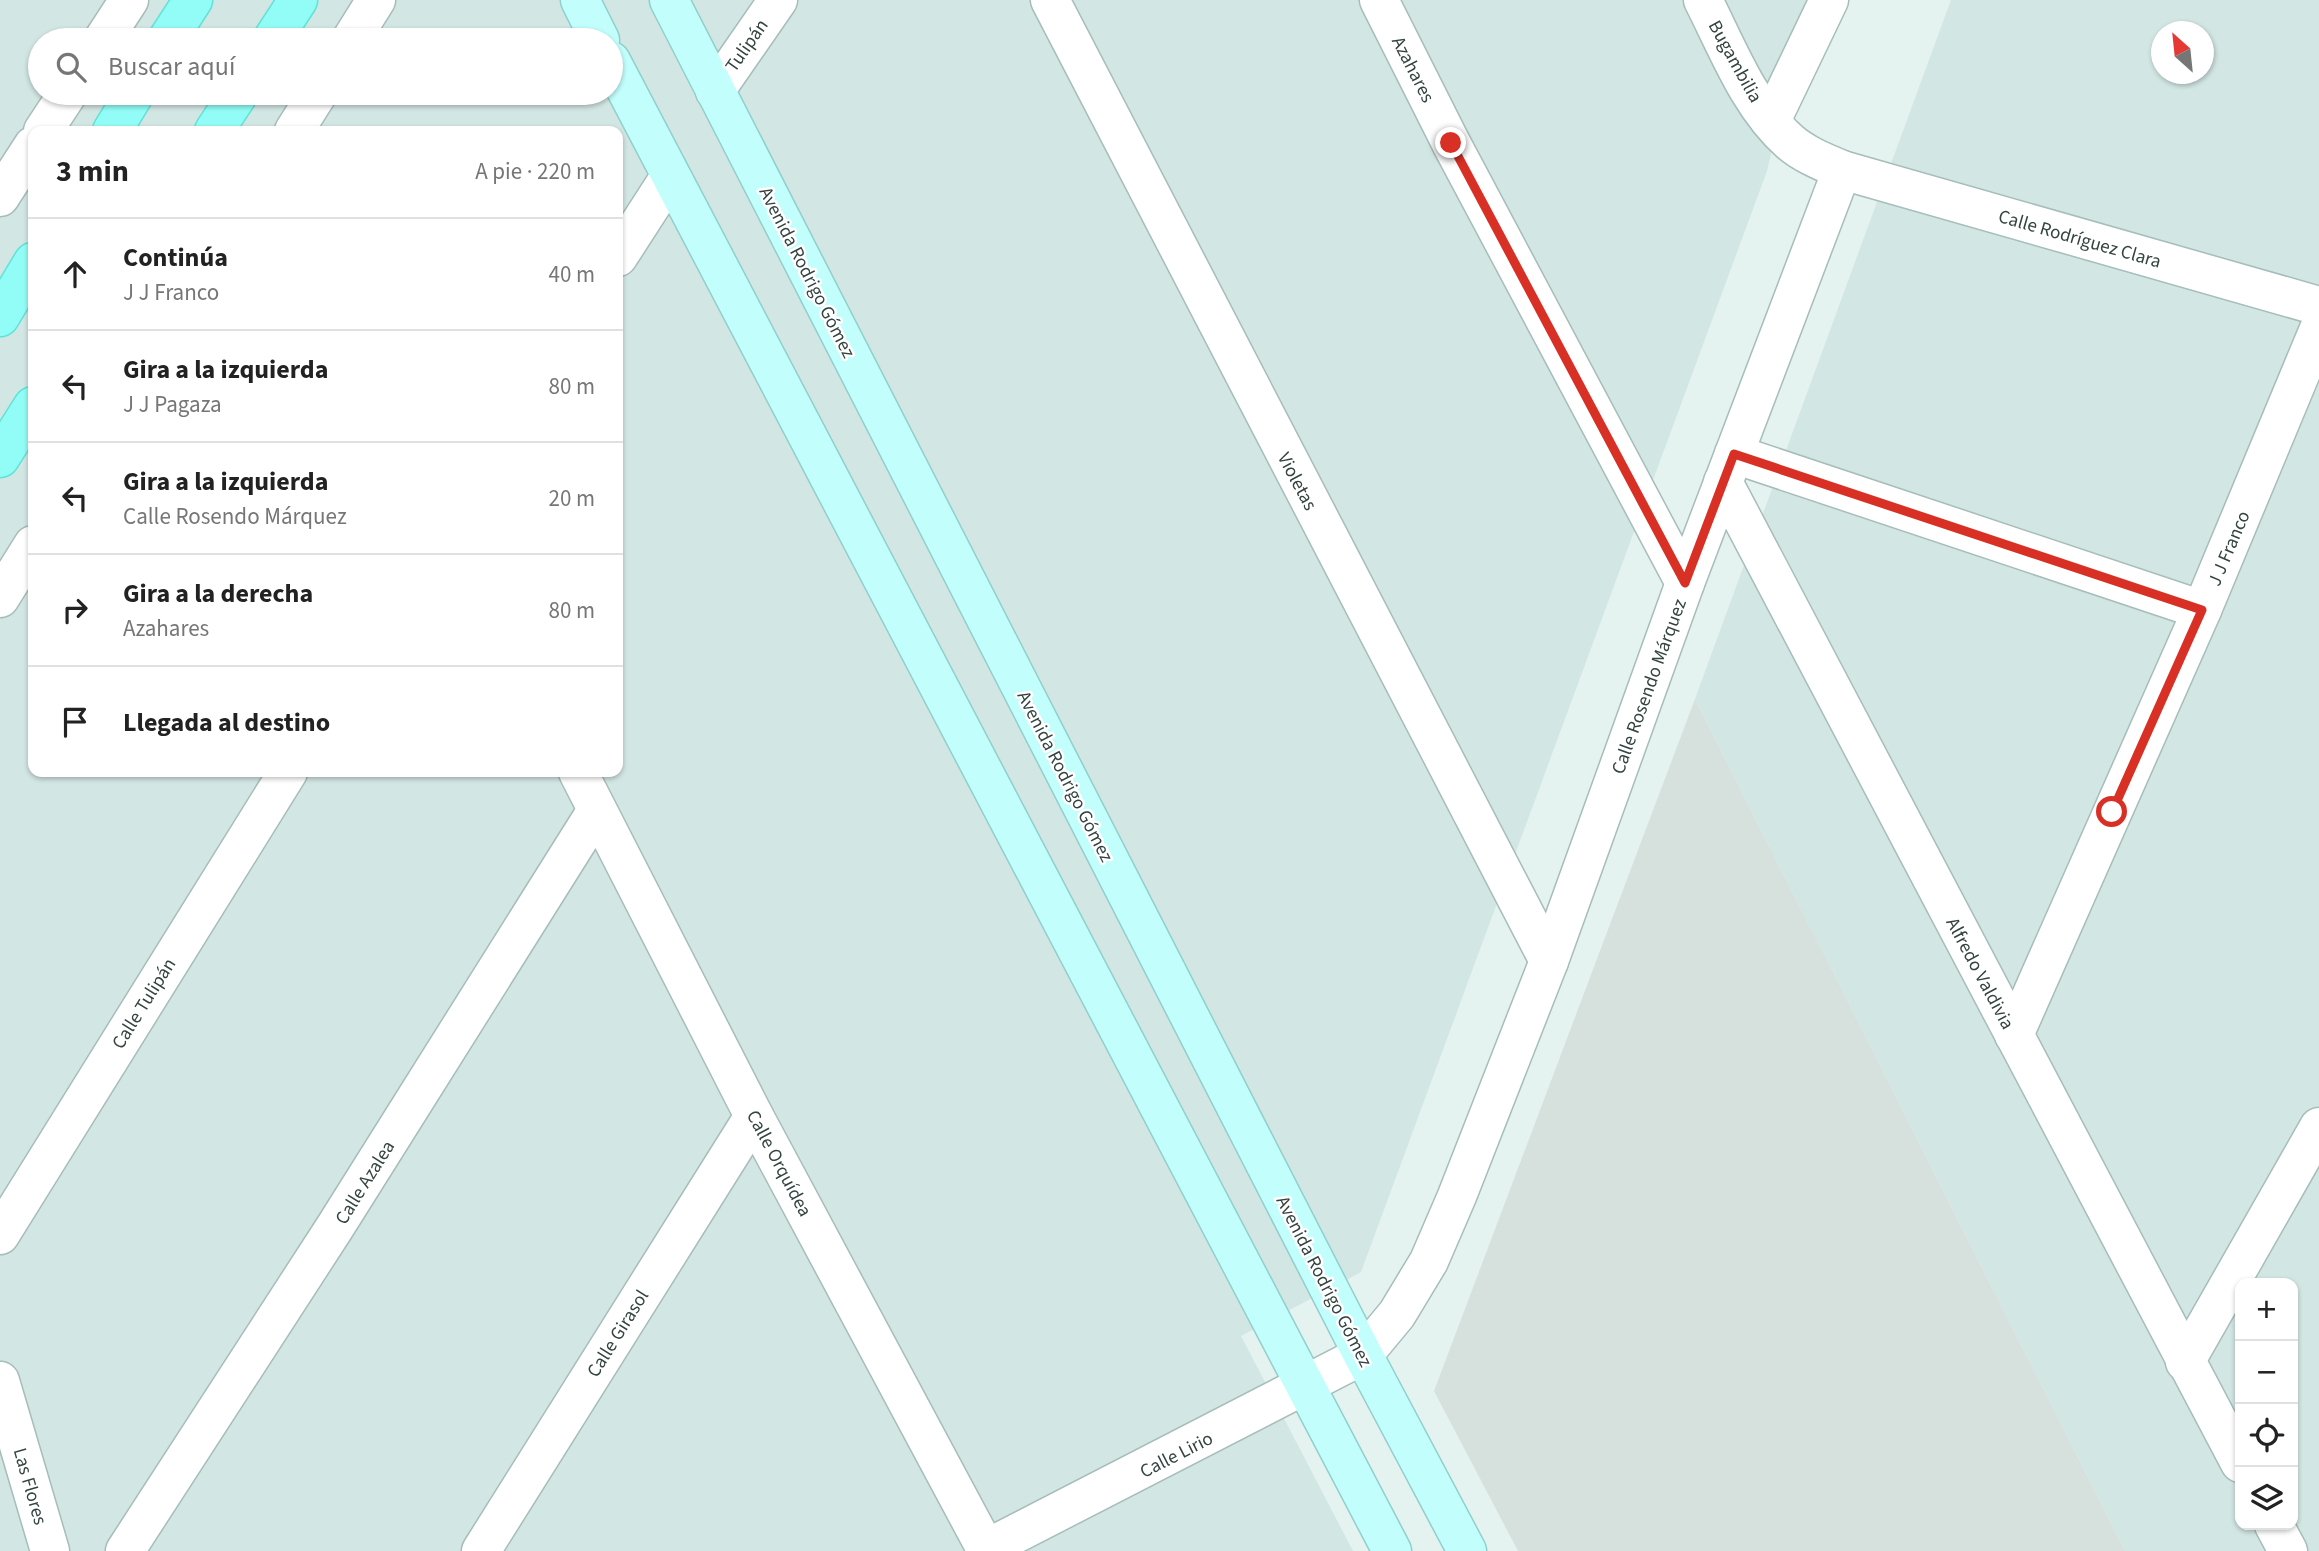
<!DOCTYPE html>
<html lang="es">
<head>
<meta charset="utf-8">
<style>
  :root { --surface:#fff; --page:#f2f2f2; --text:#222; --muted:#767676; --line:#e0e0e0 }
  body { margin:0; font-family:"Source Sans 3",sans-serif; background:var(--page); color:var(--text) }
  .controls { position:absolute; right:21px; bottom:21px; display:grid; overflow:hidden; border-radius:14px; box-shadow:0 2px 5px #0004 }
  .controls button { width:63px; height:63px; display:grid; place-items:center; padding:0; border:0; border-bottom:2px solid var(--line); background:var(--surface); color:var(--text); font:35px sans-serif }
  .compass { position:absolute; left:2151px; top:21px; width:63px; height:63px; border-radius:50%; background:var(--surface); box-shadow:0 2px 5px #0004; rotate:333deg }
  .stop { position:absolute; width:21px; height:21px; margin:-16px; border:5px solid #d93025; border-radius:50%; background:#fff }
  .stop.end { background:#d93025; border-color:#fff; box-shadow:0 2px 7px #0008 }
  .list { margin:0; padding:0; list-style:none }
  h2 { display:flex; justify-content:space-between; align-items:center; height:91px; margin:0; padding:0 28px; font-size:30px }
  h2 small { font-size:23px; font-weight:400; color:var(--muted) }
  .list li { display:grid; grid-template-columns:46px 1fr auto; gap:21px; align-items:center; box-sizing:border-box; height:112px; padding:0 28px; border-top:2px solid var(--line) }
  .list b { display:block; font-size:26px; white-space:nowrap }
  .list p { margin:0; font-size:23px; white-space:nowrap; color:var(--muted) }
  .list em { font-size:23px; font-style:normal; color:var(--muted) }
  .icon { flex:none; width:38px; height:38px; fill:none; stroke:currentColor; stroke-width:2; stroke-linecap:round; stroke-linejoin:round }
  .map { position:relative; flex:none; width:2319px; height:1551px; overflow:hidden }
  .search { position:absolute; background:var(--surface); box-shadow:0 2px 5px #0004; left:28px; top:28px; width:595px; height:77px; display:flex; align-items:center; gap:18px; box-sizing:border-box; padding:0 24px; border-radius:38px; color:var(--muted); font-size:26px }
  .panel { position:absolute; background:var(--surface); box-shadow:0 2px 5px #0004; left:28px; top:126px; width:595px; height:651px; border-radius:14px }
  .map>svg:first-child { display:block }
</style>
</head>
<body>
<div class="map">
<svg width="2319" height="1551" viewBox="0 0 2319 1551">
  <rect width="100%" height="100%" fill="#e4f2f0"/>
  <!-- residential -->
  <g fill="#d2e6e4" fill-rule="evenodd">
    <path d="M0,0h1812l-12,29 -33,142 -406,1101 -120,64 112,215h-1353zM40,40h571v53h-571zM33,131h585v641h-585z"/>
    <path d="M1951,0h368v1551h-194l-430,-852zM2162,32h42v42h-42zM2240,1283h53v242h-53z"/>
  </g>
  <!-- industrial -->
  <path fill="#d6e1de" d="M1695,699l430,852h-607l-84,-160z"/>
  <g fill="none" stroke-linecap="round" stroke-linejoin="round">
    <!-- minor casing -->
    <g stroke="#a6bdba" stroke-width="41">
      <g id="minor">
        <path d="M1050,0l499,961"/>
        <path d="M1379,0l72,143 234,440"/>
        <path d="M1703,0c24,47 46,106 87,142 15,13 34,20 52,28l477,136"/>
        <path d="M715,91l63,-91"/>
        <path d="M1771,121l58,-121"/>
        <path d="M618,257l51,-79"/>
        <path d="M1734,454l468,156"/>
        <path d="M1723,482l517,981"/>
        <path d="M578,772l176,344 233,435"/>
        <path d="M2014,1035l188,-425 117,-281"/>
        <path d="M0,1235l288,-463"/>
        <path d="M2185,1362l134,-235"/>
        <path d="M0,1381l50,170"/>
        <path d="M2274,1525l14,26"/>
        <path d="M986,1549l377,-194 34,-41 32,-53 28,-65 92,-235 136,-378 157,-413"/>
        <path d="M125,1551l210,-324 262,-417"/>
        <path d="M481,1551l273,-435"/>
      </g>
    </g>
    <!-- tertiary casing -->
    <g stroke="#a6bdba" stroke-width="41">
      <g id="tertiary">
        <path d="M103,40l26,-40"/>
        <path d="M351,40l25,-40"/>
        <path d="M43,131l25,-38"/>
        <path d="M294,131l24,-38"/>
        <path d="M0,197l33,-51"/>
        <path d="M0,598l33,-53"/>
      </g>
    </g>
    <!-- secondary casing -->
    <g stroke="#91cfcc" stroke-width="41">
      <g id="secondary">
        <path d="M580,0l20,40"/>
        <path d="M669,0l694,1355 104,196"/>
        <path d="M611,61l781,1490"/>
      </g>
    </g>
    <!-- primary casing -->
    <g stroke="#61e2d7" stroke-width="41">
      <g id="primary">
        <path d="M167,40l26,-40"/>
        <path d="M272,40l26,-40"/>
        <path d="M112,131l23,-38"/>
        <path d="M214,131l25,-38"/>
        <path d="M0,317l33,-55"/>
        <path d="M0,458l33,-52"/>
      </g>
    </g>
    <!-- minor -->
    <use href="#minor" stroke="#fff" stroke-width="38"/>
    <!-- tertiary -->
    <use href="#tertiary" stroke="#fff" stroke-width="38"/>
    <!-- secondary -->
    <use href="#secondary" stroke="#c1fefc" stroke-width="38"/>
    <!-- primary -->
    <use href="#primary" stroke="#91fdf6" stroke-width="38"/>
  </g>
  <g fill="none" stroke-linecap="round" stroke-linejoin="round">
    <!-- route -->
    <path stroke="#d93025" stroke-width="9" d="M1451,143l234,440 49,-129 468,156 -90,202"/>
  </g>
  <g text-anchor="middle" stroke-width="5" stroke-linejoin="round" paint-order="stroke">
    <!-- street labels -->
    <g font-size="19" fill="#344441" stroke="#fff">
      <text transform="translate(746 45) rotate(-55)" y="7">Tulipán</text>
      <text transform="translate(1736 61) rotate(61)" y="7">Bugambilia</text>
      <text transform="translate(1414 69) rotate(63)" y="7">Azahares</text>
      <text transform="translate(2080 238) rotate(16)" y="7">Calle Rodríguez Clara</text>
      <text transform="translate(808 272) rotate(63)" y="7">Avenida Rodrigo Gómez</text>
      <text transform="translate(1298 481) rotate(62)" y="7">Violetas</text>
      <text transform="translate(2228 548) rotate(-67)" y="7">J J Franco</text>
      <text transform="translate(1648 686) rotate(-70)" y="7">Calle Rosendo Márquez</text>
      <text transform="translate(1066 776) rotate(63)" y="7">Avenida Rodrigo Gómez</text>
      <text transform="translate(1981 973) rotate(62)" y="7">Alfredo Valdivia</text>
      <text transform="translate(143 1003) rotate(-58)" y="7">Calle Tulipán</text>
      <text transform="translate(780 1163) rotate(62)" y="7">Calle Orquídea</text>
      <text transform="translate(364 1182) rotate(-58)" y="7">Calle Azalea</text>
      <text transform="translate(1325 1281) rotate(63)" y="7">Avenida Rodrigo Gómez</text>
      <text transform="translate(617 1333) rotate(-58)" y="7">Calle Girasol</text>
      <text transform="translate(1176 1454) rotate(-27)" y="7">Calle Lirio</text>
      <text transform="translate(31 1486) rotate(74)" y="7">Las Flores</text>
    </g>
  </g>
</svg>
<div class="controls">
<button>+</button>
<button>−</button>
<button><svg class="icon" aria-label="locate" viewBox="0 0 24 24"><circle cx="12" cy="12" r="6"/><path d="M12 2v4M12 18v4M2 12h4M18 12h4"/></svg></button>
<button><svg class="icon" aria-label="layers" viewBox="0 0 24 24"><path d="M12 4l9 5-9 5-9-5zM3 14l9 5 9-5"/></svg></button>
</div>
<svg class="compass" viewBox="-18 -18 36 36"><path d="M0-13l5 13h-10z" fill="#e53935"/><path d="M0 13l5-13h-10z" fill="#767676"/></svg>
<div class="stop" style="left:2112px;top:812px"></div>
<div class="stop end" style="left:1451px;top:143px"></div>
<div class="search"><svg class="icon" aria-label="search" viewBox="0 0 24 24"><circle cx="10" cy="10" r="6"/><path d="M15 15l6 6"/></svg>Buscar aquí</div>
<section class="panel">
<h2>3 min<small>A pie · 220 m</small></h2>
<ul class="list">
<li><svg class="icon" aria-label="ahead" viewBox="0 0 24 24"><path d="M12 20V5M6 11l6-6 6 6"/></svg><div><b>Continúa</b><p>J J Franco</p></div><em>40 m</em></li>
<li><svg class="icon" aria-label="left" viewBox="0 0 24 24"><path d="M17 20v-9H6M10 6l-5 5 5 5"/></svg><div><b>Gira a la izquierda</b><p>J J Pagaza</p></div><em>80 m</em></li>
<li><svg class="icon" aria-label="left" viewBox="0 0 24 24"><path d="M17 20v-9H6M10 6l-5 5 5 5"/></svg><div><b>Gira a la izquierda</b><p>Calle Rosendo Márquez</p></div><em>20 m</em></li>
<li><svg class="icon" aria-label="right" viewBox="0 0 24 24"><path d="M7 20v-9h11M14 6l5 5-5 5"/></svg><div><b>Gira a la derecha</b><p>Azahares</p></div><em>80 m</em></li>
<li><svg class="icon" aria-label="arrive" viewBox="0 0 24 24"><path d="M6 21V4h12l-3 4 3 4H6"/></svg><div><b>Llegada al destino</b></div></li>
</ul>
</section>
</div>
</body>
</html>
